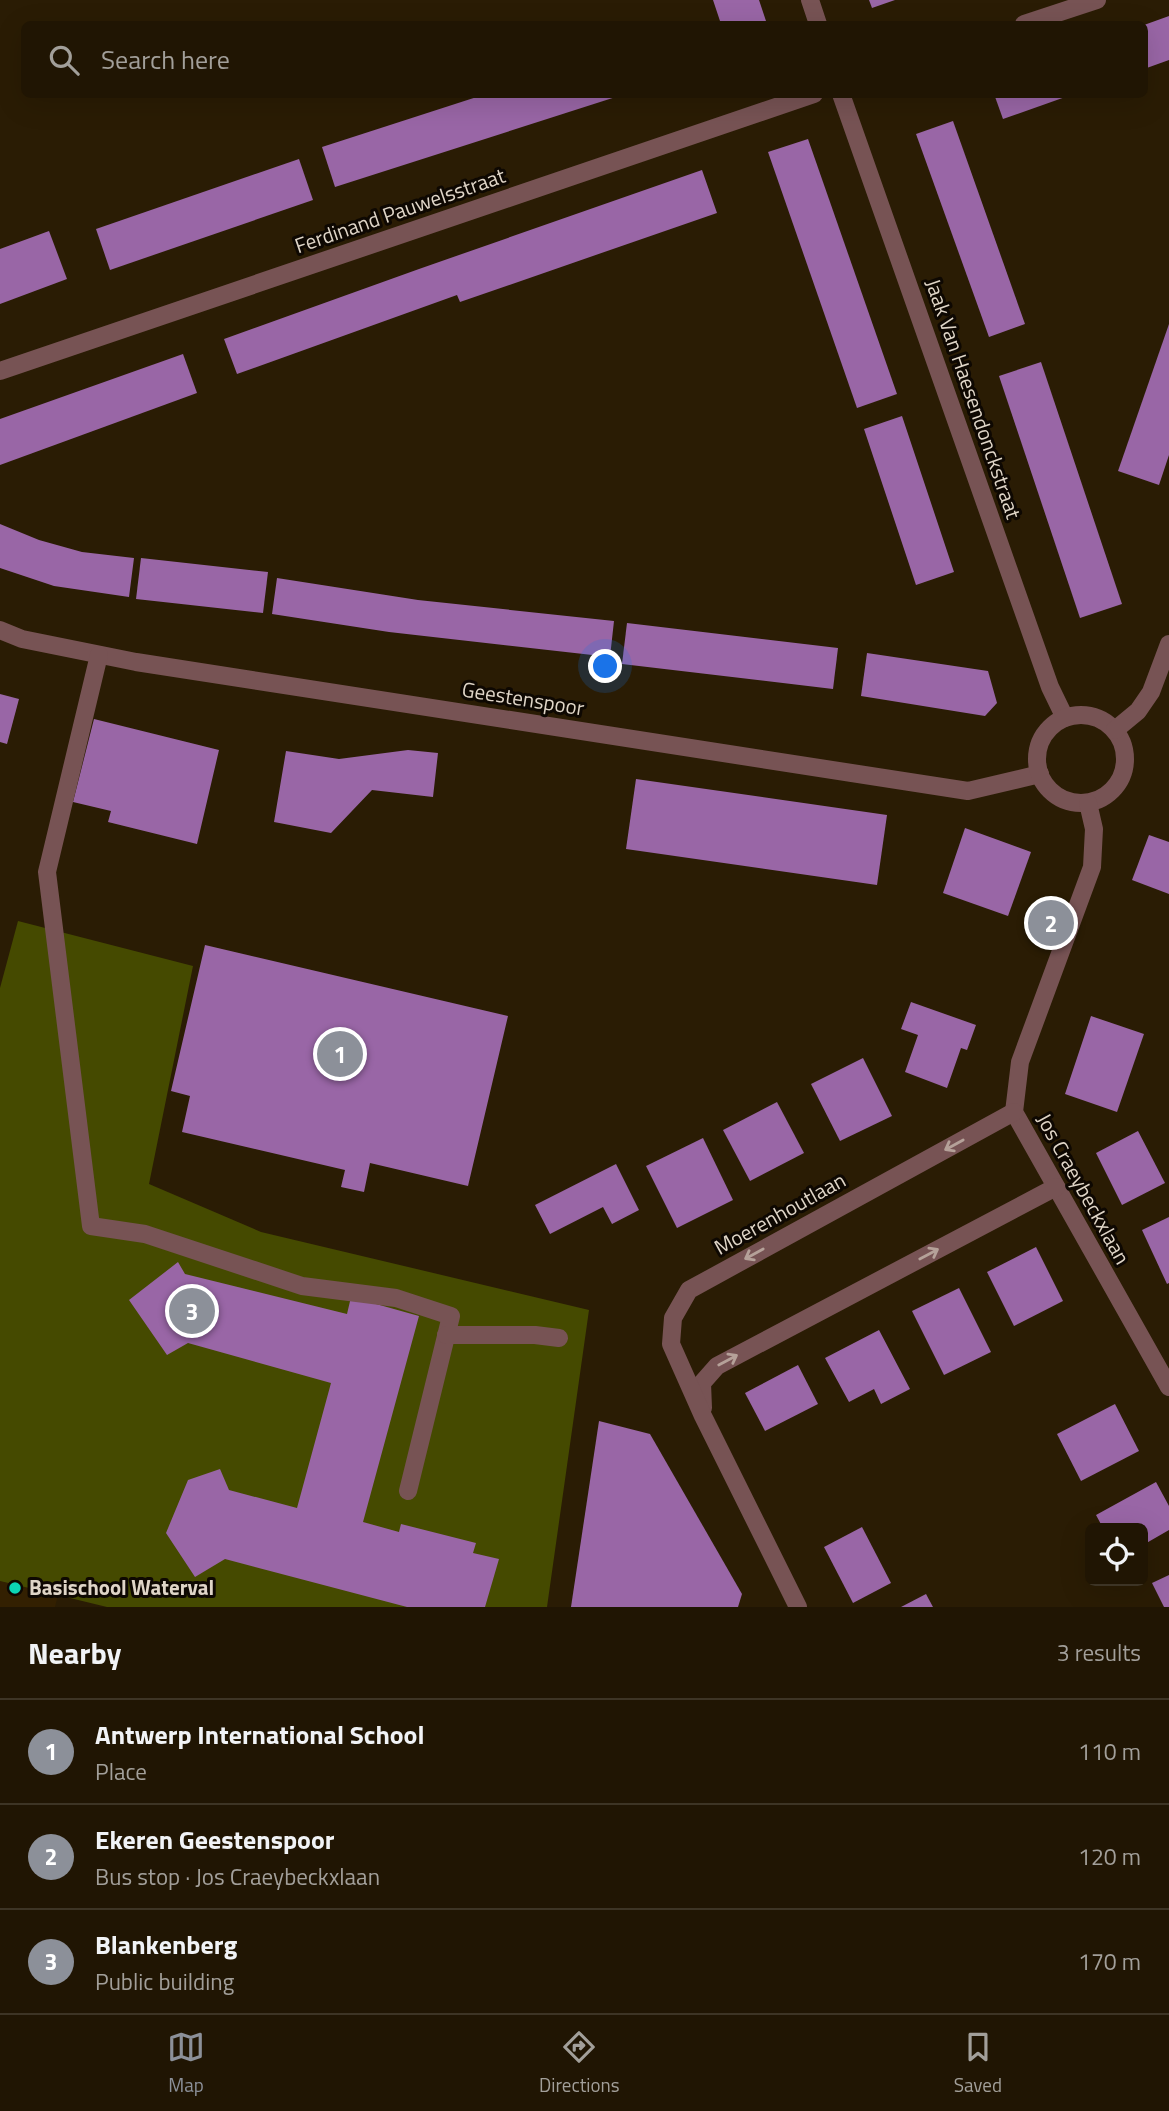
<!DOCTYPE html>
<html lang="en">
<head>
<meta charset="utf-8">
<style>
  :root { --surface:#201503; --page:#2d2212; --text:#f1f3f6; --muted:#a29f9a; --line:#3d3425; --accent:#8c9099 }
  body { margin:0; font-family:"Titillium Web",sans-serif; background:var(--page); color:var(--text) }
  .controls { position:absolute; right:21px; bottom:21px; display:grid; overflow:hidden; border-radius:10px; box-shadow:0 7px 28px #0002 }
  .controls button { width:63px; height:63px; display:grid; place-items:center; padding:0; border:0; border-bottom:2px solid var(--line); background:var(--surface); color:var(--text); font:35px sans-serif }
  .you { position:absolute; left:606px; top:667px; width:24px; height:24px; margin:-18px; border:5px solid #fff; border-radius:50%; background:#1a73e8; box-shadow:0 0 0 10px #1a73e833 }
  .badge { display:grid; place-items:center; width:46px; height:46px; border-radius:50%; background:var(--accent); color:#fff; font-size:23px; font-weight:700 }
  .pin { position:absolute; translate:-50% -50%; border:4px solid #fff; box-shadow:0 2px 7px #0006 }
  .list { margin:0; padding:0; list-style:none }
  h2 { display:flex; justify-content:space-between; align-items:center; height:91px; margin:0; padding:0 28px; font-size:30px }
  h2 small { font-size:23px; font-weight:400; color:var(--muted) }
  .list li { display:grid; grid-template-columns:46px 1fr auto; gap:21px; align-items:center; box-sizing:border-box; height:105px; padding:0 28px; border-top:2px solid var(--line) }
  .list b { display:block; font-size:26px; white-space:nowrap }
  .list p { margin:0; font-size:23px; white-space:nowrap; color:var(--muted) }
  .list em { font-size:23px; font-style:normal; color:var(--muted) }
  .icon { flex:none; width:38px; height:38px; fill:none; stroke:currentColor; stroke-width:2; stroke-linecap:round; stroke-linejoin:round }
  .map { position:relative; flex:none; width:1169px; height:1607px; overflow:hidden }
  .search { position:absolute; background:var(--surface); box-shadow:0 7px 28px #0002; left:21px; right:21px; top:21px; height:77px; display:flex; align-items:center; gap:18px; box-sizing:border-box; padding:0 24px; border-radius:10px; color:var(--muted); font-size:26px }
  .sheet { height:406px; background:var(--surface) }
  nav { display:flex; justify-content:space-around; align-items:center; box-sizing:border-box; height:98px; border-top:2px solid var(--line); background:var(--surface); font-size:19px; color:var(--muted) }
  nav a { display:grid; justify-items:center; gap:4px }
  nav .on { color:var(--accent) }
  .map>svg:first-child { display:block }
</style>
</head>
<body>
<div class="map">
<svg width="1169" height="1607" viewBox="0 0 1169 1607">
  <rect width="100%" height="100%" fill="#2a1c04"/>
  <!-- built -->
  <path fill="#332001" d="M0,1581l58,14 -3,12h-55z"/>
  <!-- green -->
  <path fill="#454a00" d="M18,921l175,45 -44,218 112,48 328,78 -42,297h-440l-107,-26v-593z"/>
  <!-- building -->
  <g fill="#9966a6">
    <path d="M713,0h46l8,24h-46z"/>
    <path d="M869,0h26l-23,8z"/>
    <path d="M1169,16v44l-25,9v-44z"/>
    <path d="M486,94l136,1 -287,92 -13,-40z"/>
    <path d="M994,94h77v1l-68,24z"/>
    <path d="M953,121l72,203 -36,13 -73,-203z"/>
    <path d="M808,139l89,255 -40,14 -89,-256z"/>
    <path d="M299,159l14,41 -203,70 -14,-41z"/>
    <path d="M702,170l15,43 -257,89 -3,-7 -220,79 -13,-35 195,-70z"/>
    <path d="M49,231l18,48 -67,25v-55z"/>
    <path d="M1169,324v131l-10,30 -41,-14z"/>
    <path d="M183,354l14,39 -197,72v-46z"/>
    <path d="M1041,362l81,242 -42,14 -81,-242z"/>
    <path d="M902,416l52,156 -38,13 -52,-156z"/>
    <path d="M0,524l39,16 43,12 52,6 -5,39 -75,-11 -54,-18z"/>
    <path d="M141,558l127,14 -5,41 -127,-14z"/>
    <path d="M277,578l141,22 196,21 -4,36 -221,-25 -117,-18z"/>
    <path d="M627,623l211,25 -5,41 -211,-25z"/>
    <path d="M867,653l121,18 9,32 -12,13 -124,-20z"/>
    <path d="M0,694l19,5 -12,45 -7,-2z"/>
    <path d="M94,719l125,31 -22,94 -89,-22 3,-11 -38,-9z"/>
    <path d="M408,750l30,3 -5,44 -61,-7 -41,43 -57,-11 12,-71 53,8z"/>
    <path d="M636,779l251,36 -10,70 -251,-36z"/>
    <path d="M965,828l66,24 -23,64 -65,-23z"/>
    <path d="M1149,835l20,7v52l-37,-14z"/>
    <path d="M205,945l303,71 -40,170 -98,-23 -6,29 -23,-5 4,-17 -163,-38 8,-36 -19,-5z"/>
    <path d="M911,1002l65,23 -9,25 -6,-2 -14,40 -42,-16 13,-37 -17,-6z"/>
    <path d="M1091,1016l53,18 -27,78 -52,-18z"/>
    <path d="M863,1058l29,58 -52,25 -29,-57z"/>
    <path d="M777,1102l27,51 -54,28 -27,-51z"/>
    <path d="M1138,1131l27,52 -43,22 -26,-52z"/>
    <path d="M703,1138l30,62 -56,28 -31,-62z"/>
    <path d="M616,1164l23,46 -27,14 -9,-17 -53,27 -15,-29z"/>
    <path d="M1169,1217v66l-2,1 -25,-54z"/>
    <path d="M1036,1247l27,54 -49,25 -27,-54z"/>
    <path d="M178,1262l7,12 162,40 4,-17 68,19 -56,206 36,10 2,-8 75,19 -3,10 26,6 -14,48h-78l-182,-48 -30,18 -29,-44 22,-53 32,-11 9,21 68,18 34,-125 -143,-40 -21,12 -38,-55z"/>
    <path d="M959,1288l32,64 -47,23 -32,-64z"/>
    <path d="M879,1330l31,59 -29,15 -7,-15 -25,13 -24,-44z"/>
    <path d="M798,1365l20,39 -53,27 -20,-38z"/>
    <path d="M1115,1404l24,47 -58,30 -24,-47z"/>
    <path d="M599,1421l51,13 92,160 -4,13h-167z"/>
    <path d="M1156,1482l13,24v24l-26,15v-17h-40l-7,-13z"/>
    <path d="M862,1527l29,56 -38,20 -29,-56z"/>
    <path d="M1169,1575v32h-5l-12,-24z"/>
    <path d="M926,1594l7,13h-32z"/>
  </g>
  <g fill="none" stroke-linecap="round" stroke-linejoin="round">
    <!-- minor -->
    <g stroke="#775354" stroke-width="18">
      <path d="M810,0l8,24"/>
      <path d="M1024,24l73,-24"/>
      <path d="M841,94l209,593 15,31"/>
      <path d="M0,371l814,-277"/>
      <path d="M0,630l22,9 114,23 832,129 72,-17"/>
      <path d="M99,655l-52,217 44,354 54,8 157,52 94,12 55,18 -43,175"/>
      <circle cx="1081" cy="759" r="44"/>
      <path d="M1115,730l23,-19 13,-19 18,-48"/>
      <path d="M1088,803l6,26 -2,38 -72,195 -6,50 155,275"/>
      <path d="M446,1335h89l24,3"/>
      <path d="M703,1408l-1,-25 15,-17 339,-179"/>
      <path d="M798,1607l-95,-191 -32,-72 2,-26 16,-28 325,-178"/>
    </g>
  </g>
  <!-- one-way arrows -->
  <defs><path id="oneway-shaft" d="M-6 0H5M1.5-3L5.5 0L1.5 3" fill="none" stroke-width="1.6" stroke-linecap="round" stroke-linejoin="round" transform="scale(1.75)"/></defs>
  <g stroke="#b5a199">
    <use href="#oneway-shaft" transform="translate(954 1145) rotate(151)"/>
    <use href="#oneway-shaft" transform="translate(754 1254) rotate(151)"/>
    <use href="#oneway-shaft" transform="translate(929 1254) rotate(-28)"/>
    <use href="#oneway-shaft" transform="translate(728 1360) rotate(-28)"/>
  </g>
  <!-- markers -->
  <circle fill="#0cd5b5" stroke="#0e0802" stroke-width="2.5" cx="15" cy="1588" r="7"/>
  <g text-anchor="middle" stroke-width="6" stroke-linejoin="round" paint-order="stroke">
    <!-- street labels -->
    <g font-size="21" fill="#dfd5c7" stroke="#0e0802">
      <text transform="translate(400 211) rotate(-19)" y="7">Ferdinand Pauwelsstraat</text>
      <text transform="translate(973 399) rotate(71)" y="7">Jaak Van Haesendonckstraat</text>
      <text transform="translate(523 699) rotate(9)" y="7">Geestenspoor</text>
      <text transform="translate(1083 1189) rotate(61)" y="7">Jos Craeybeckxlaan</text>
      <text transform="translate(780 1214) rotate(-29)" y="7">Moerenhoutlaan</text>
    </g>
    <!-- poi labels -->
    <g font-size="21" font-weight="bold" fill="#dfd5c7" stroke="#0e0802" text-anchor="start">
      <text x="29" y="1595">Basischool Waterval</text>
    </g>
  </g>
</svg>
<div class="controls">
<button><svg class="icon" aria-label="locate" viewBox="0 0 24 24"><circle cx="12" cy="12" r="6"/><path d="M12 2v4M12 18v4M2 12h4M18 12h4"/></svg></button>
</div>
<div class="you"></div>
<div class="pin badge" style="left:340px;top:1054px">1</div>
<div class="pin badge" style="left:1051px;top:923px">2</div>
<div class="pin badge" style="left:192px;top:1311px">3</div>
<div class="search"><svg class="icon" aria-label="search" viewBox="0 0 24 24"><circle cx="10" cy="10" r="6"/><path d="M15 15l6 6"/></svg>Search here</div>
</div>
<section class="sheet">
<h2>Nearby<small>3 results</small></h2>
<ul class="list">
<li><span class="badge">1</span><div><b>Antwerp International School</b><p>Place</p></div><em>110 m</em></li>
<li><span class="badge">2</span><div><b>Ekeren Geestenspoor</b><p>Bus stop · Jos Craeybeckxlaan</p></div><em>120 m</em></li>
<li><span class="badge">3</span><div><b>Blankenberg</b><p>Public building</p></div><em>170 m</em></li>
</ul>
</section>
<nav>
<a class="on"><svg class="icon" aria-label="map" viewBox="0 0 24 24"><path d="M3 6l6-2 6 2 6-2v14l-6 2-6-2-6 2zM9 4v14M15 6v14"/></svg>Map</a>
<a><svg class="icon" aria-label="directions" viewBox="0 0 24 24"><path d="M12 3l9 9-9 9-9-9zM9 14v-3h6M13 9l2 2-2 2"/></svg>Directions</a>
<a><svg class="icon" aria-label="saved" viewBox="0 0 24 24"><path d="M7 4h10v16l-5-4-5 4z"/></svg>Saved</a>
</nav>
</body>
</html>
